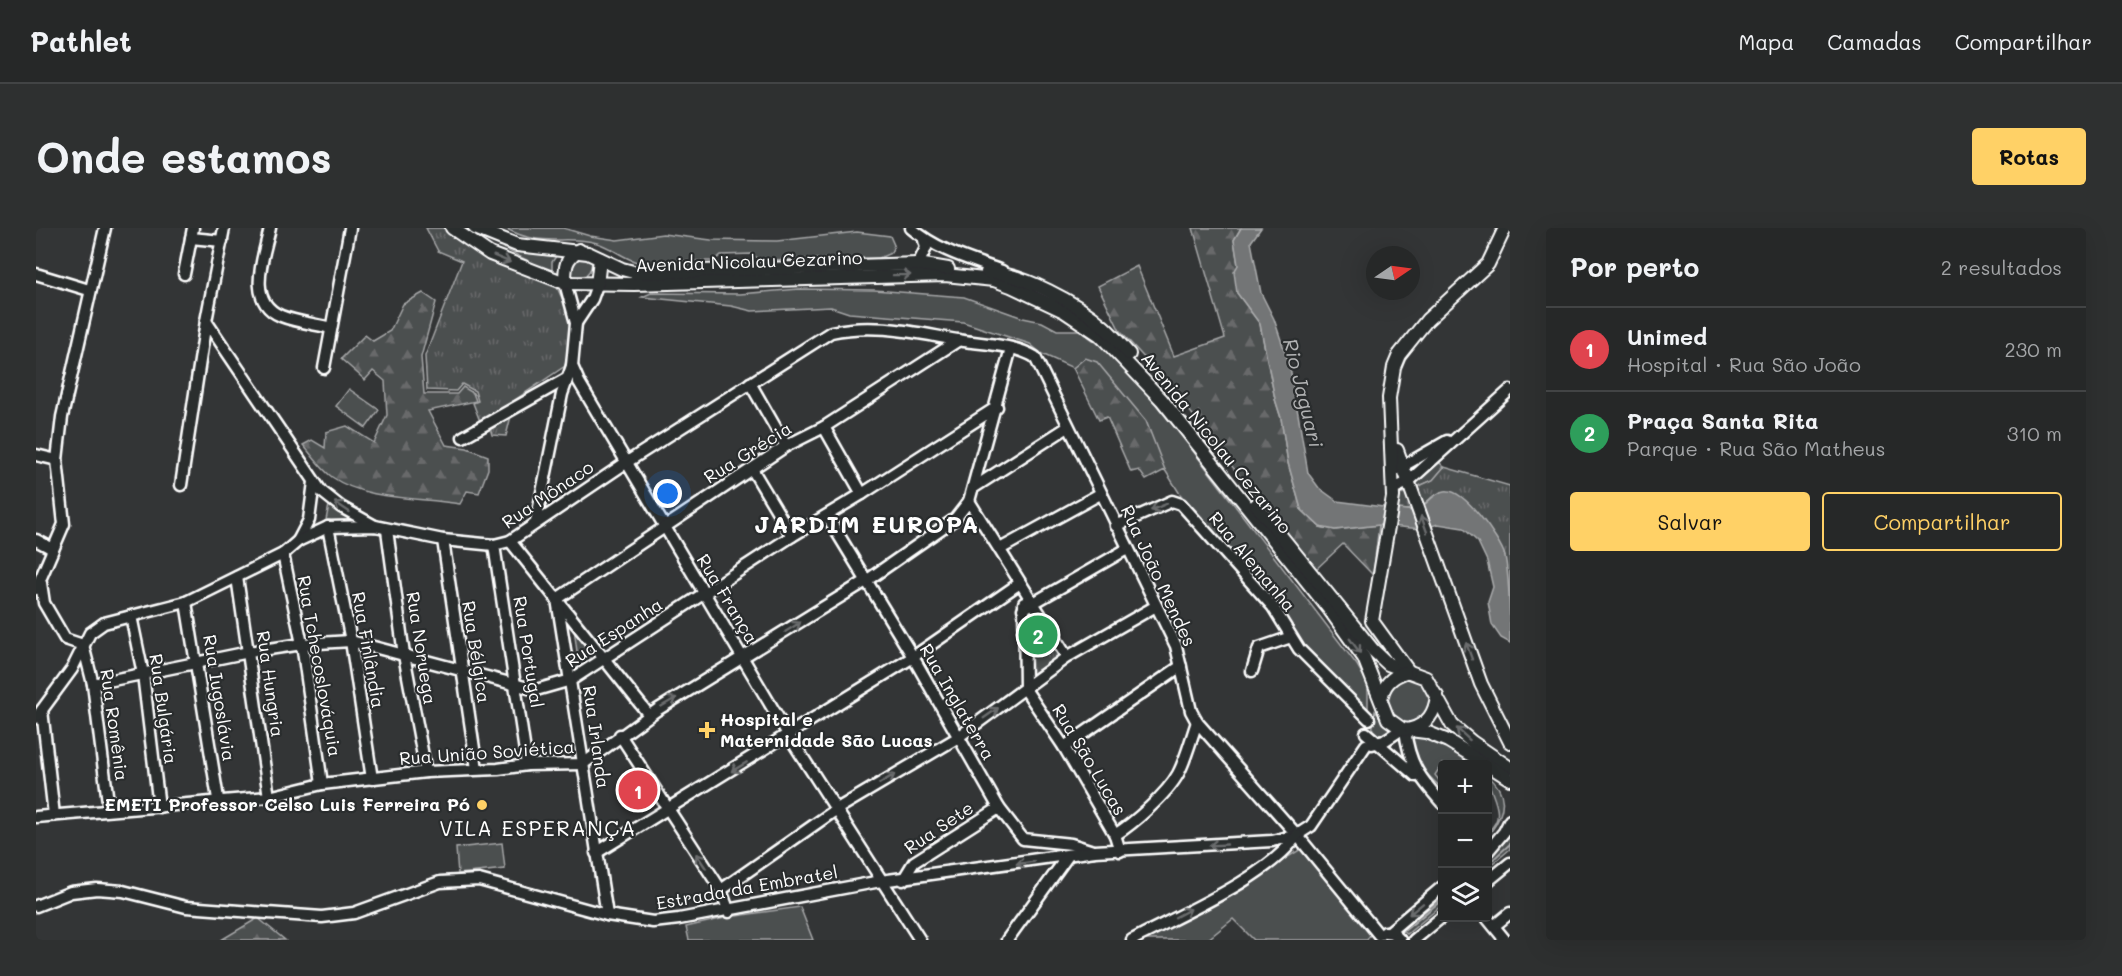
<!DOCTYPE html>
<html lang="pt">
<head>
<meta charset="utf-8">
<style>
  :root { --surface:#262828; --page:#2e3030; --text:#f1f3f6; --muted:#a4a6a8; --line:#424445; --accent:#ffd166 }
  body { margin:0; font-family:Mali,sans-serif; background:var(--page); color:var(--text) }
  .controls { position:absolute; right:18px; bottom:18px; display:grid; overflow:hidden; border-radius:6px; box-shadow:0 6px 24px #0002 }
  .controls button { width:54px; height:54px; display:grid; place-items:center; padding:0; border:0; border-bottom:2px solid var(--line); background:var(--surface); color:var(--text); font:30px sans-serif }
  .compass { position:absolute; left:1330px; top:18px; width:54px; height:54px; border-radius:50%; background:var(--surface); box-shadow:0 6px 24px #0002; rotate:77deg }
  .you { position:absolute; left:632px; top:266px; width:21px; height:21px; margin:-15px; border:4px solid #fff; border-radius:50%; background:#1a73e8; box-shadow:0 0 0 9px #1a73e833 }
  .badge { display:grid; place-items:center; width:39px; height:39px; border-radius:50%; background:var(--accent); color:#fff; font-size:20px; font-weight:700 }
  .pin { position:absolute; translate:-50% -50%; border:3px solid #fff; box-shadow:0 2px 6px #0006 }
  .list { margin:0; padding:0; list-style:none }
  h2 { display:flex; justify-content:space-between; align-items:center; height:78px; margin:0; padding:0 24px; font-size:26px }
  h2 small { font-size:20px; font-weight:400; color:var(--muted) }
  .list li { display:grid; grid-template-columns:39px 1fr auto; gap:18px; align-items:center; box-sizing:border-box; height:84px; padding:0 24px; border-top:2px solid var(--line) }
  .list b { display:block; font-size:22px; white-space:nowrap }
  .list p { margin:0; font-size:20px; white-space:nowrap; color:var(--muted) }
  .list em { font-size:20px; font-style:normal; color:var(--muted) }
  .actions { display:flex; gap:12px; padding:18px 24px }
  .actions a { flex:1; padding:14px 0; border:2px solid var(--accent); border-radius:6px; text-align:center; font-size:21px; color:var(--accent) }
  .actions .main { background:var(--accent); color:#111 }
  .icon { flex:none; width:33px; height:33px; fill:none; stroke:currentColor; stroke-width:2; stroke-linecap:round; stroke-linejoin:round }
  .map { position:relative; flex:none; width:1474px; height:712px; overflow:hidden; border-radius:6px }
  header { display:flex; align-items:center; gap:36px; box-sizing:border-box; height:84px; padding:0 30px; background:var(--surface); border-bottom:2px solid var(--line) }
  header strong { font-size:28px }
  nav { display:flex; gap:33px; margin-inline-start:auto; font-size:21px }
  .intro { display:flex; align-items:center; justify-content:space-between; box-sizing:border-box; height:144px; padding:0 36px }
  h1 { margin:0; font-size:42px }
  .button { padding:15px 27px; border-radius:6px; background:var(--accent); color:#111; font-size:21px; font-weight:700 }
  main { display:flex; gap:36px; padding:0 36px }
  aside { flex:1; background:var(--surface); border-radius:6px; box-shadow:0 6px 24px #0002 }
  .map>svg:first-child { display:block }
</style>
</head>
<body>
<header>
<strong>Pathlet</strong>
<nav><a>Mapa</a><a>Camadas</a><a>Compartilhar</a></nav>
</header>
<div class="intro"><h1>Onde estamos</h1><a class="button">Rotas</a></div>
<main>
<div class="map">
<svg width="1474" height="712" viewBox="0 0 1474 712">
  <defs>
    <pattern id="forest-firs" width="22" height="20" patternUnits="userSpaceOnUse" patternTransform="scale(1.5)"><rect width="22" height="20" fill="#4c4f50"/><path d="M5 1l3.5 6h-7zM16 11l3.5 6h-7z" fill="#67696a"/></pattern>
    <pattern id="park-tufts" width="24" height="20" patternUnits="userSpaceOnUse" patternTransform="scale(1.5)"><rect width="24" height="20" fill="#4c4f50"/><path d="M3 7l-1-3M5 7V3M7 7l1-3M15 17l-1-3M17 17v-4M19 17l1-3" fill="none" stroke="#67696a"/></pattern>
  </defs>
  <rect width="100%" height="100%" fill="#333536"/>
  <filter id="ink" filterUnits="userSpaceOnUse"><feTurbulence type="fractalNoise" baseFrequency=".0167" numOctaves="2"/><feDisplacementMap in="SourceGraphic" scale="12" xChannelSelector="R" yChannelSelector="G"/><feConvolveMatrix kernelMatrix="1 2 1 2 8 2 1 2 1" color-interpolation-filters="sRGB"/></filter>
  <g filter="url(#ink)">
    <!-- green -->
    <g fill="#4c4f50" stroke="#a6a7a8" stroke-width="1.5">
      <path d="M469,0h58l27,8 27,4 46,-6 48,6 66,1 80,-9 33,4 4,9 -3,8 -12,5 -119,2 -8,-6 -31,1 -7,6h-56c-22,10 -42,-13 -61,-18 -34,-9 -54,6 -92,-15z"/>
      <path d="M463,18l32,7 28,-1 -7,10v11z"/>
      <path d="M536,28l19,2c4,14 -10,26 -22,15z"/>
      <path d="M763,61l75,1 90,7 59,21 19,4 15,8h22l40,29 61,75 177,231 11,19v24l-9,1 -65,-74 -21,-32 -93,-109 -15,-24 -80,-111 -12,9 -31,-14 -12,-10 -67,-22 -114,-9 -18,-6 -79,4 -21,-5 -89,-9 9,-4 89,1z"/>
      <path d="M313,161l30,21 -13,18 -30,-22z"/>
      <path d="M1402,233l6,6 -11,13 -32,14z"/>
      <path d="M294,272l27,22 -38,17 5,-9z"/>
      <circle cx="1372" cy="472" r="23"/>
      <path d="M1339,483l10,12 10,5 -15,7 -8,-2z"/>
      <path d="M1392,506l42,30h-28l-7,11 7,9v5c-12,-13 -40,-33 -28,-53z"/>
      <path d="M1452,548c21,17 17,37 2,57l-2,-2c22,-16 -1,-40 0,-55z"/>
      <path d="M1474,607v14l-22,19v-8z"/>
      <path d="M466,615l3,26 -47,5 -2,-26z"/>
      <path d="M1265,621l70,84 -4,7h-113l-21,-21 -26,21h-66l64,-32z"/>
      <path d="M1406,670v7l-35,29 -5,-4z"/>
      <path d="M764,679l13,33h-124l-3,-13 43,-10z"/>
    </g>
    <!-- forest -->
    <g fill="url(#forest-firs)" stroke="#a6a7a8" stroke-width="1.5">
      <path d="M1157,0h48l-7,12 4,25 -1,28 23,31 15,75 6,19 7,45 13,46 19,18 15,3 44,-5 -6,50 -30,-31 -30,28 -137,-179 -56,-62 -22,-45 39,-20 37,90 51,-18z"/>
      <path d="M387,65l13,9 -15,55 3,37h33l6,-7 10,6 3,8 -48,10 18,34 21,3 21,8v13l-9,24 -12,-2 -7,13c-41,-7 -94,-3 -128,-27 -11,-8 -20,-22 -29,-32l9,-5 13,8 1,-16 21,-6 27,17 13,-28 -2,-34 -12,-10 -8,9 -24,-21 24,-24 8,6 17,-10 13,-27z"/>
      <path d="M1049,130l12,4 49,59 19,49 -19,10 -7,-10 -8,2 -24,-55 -8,3 -26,-52z"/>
      <path d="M222,690l27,22h-64z"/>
    </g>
    <!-- park -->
    <g fill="url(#park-tufts)" stroke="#a6a7a8" stroke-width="1.5">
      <path d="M390,0h23l106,55 17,37 -7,46 -59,40v6h6l-6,24 -14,-1 -3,-11h-8l-8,-21 5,-2 -3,-10 -13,-7 -6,7 -29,-1 -2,-34 37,-95 -24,-10z"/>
      <path d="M1408,239l66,19v128l-6,-60 -72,-57c-13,13 -20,14 -38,12l7,-15 32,-14z"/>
      <path d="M996,385l3,1 23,42 -26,18 -3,-1v-58z"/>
      <path d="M538,400l28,35 -2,5 -12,8 -8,-1z"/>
    </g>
    <!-- water -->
    <path fill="#737576" stroke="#abacad" stroke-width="1.5" d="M1205,0h20l-10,14 10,51 13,26 16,48 18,106 11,15 18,13 77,10c12,-4 18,-18 31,-20 19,-3 55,48 60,65 5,25 5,61 5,87l-9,-5 -9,-13 -4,-23 5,-15 -6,-26 -9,-19 -15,-14 -25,-4 -16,5 -43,-4 -44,5 -15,-3 -19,-18 -13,-46 -7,-45 -6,-19 -15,-75 -23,-31 -3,-21 4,-7 -4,-25z"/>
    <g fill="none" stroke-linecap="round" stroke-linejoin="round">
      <!-- stream -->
      <g stroke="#abacad" stroke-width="2">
        <path d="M1452,636l22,-20"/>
        <path d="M1368,703l38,-31"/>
      </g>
      <!-- minor casing -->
      <g stroke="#fff" stroke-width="15">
        <g id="minor">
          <path d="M234,0c-6,28 -25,73 11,88 15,6 34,8 50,12"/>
          <path d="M875,0c27,23 58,31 91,43"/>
          <path d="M155,10l31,3"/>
          <path d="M882,36l8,-16 -2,-8"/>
          <path d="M0,46l53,16"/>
          <path d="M148,46l9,-46"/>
          <path d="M529,55l11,40 -4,43 7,16 210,354 131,204"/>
          <path d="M170,93l115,170 20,16 34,19"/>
          <path d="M540,95l16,-24 5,-14"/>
          <path d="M288,140l26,-140"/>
          <path d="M714,155l36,63"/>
          <path d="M788,199l38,67"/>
          <path d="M427,209l103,-58"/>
          <path d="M0,227l21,5"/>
          <path d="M716,241l40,67"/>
          <path d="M1362,241l49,-28"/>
          <path d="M145,257l25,-164 18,-93"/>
          <path d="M937,260l95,-61"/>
          <path d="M1357,261l15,-7 102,-92"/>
          <path d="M933,273l98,156"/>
          <path d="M791,288l86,141 86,151 24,31 48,5 22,7"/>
          <path d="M500,294l26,-128 10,-28"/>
          <path d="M1080,298l56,-25 9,3 92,103 26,42 70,70"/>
          <path d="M292,299l23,114 21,138"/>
          <path d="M351,302l17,125 22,117"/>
          <path d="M0,312l17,9"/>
          <path d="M407,312l34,229"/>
          <path d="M262,313l11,-21 5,-38"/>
          <path d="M474,313l139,174"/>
          <path d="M458,317l33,220"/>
          <path d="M964,321l100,-55"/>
          <path d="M247,326l19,90 20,140"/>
          <path d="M201,349l32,220"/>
          <path d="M5,355l3,20 21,36 18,6 10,39 16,126"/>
          <path d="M0,361l28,-65 -7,-64 5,-43 43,-189"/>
          <path d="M150,374l32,197"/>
          <path d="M988,375l1,86"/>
          <path d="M987,381l104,-60"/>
          <path d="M95,388l12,58 16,133"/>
          <path d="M1216,443l7,-23 32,-11"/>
          <path d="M57,456l156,-32 53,-8 49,-3 185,49 35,-10 221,-144 70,-42 135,-87"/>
          <path d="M989,461l39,58 51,88 5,16"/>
          <path d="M6,482l12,105"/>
          <path d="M0,490l36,-49 18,-36 14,-10 82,-21 97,-48 15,-13 30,-14 47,-1 68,14 51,5 16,-4 117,-79 204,-130c46,-10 88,2 133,9 23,3 51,4 71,16l141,289 15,65 6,11 100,113 82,100"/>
          <path d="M1369,502c4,34 15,48 37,73"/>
          <path d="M1330,505l50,43"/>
          <path d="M584,507l101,155 8,22"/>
          <path d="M1336,516l12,-3 18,-12"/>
          <path d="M1028,519l117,-81"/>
          <path d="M0,589l233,-20 53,-13 104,-12 72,-3 29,-4 56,-1 74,-54 209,-129 89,-62 14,-18 42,-153"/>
          <path d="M1079,607c19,-12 52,-41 63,-61 8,-15 13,-35 19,-52"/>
          <path d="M1452,623l16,-19 6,-12"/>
          <path d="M560,625l317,-196 107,-74"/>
          <path d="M867,652l11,-18 85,-54"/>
          <path d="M1452,653l22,-18"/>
          <path d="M685,662l116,-81 120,-71 110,-81 89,-51"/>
          <path d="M0,678l35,-14 26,-3 26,2 63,16 136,10 32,-4 86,-31 39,-2 128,35 46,7 26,-3 202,-38 214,-30 177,-10 25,-6 14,-9 55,-81"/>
          <path d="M571,687l-50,-316 229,-153 38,-19 135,-87"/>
          <path d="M1451,690l18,22"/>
          <path d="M1458,698l16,-13"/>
          <path d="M1349,704l8,1 7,7"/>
          <path d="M1353,704l53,-45"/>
          <path d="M971,712l60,-83"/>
          <path d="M1096,712c45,-24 138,-63 165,-105"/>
          <path d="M1378,712l28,-23"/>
        </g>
      </g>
      <!-- major casing -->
      <g stroke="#fff" stroke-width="16">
        <g id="major">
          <path d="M416,0l38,26 75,29 69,1 311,-9 49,5 17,6 53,25 36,24 62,65 167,209 35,49 24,61 14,10 24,3 22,9 38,23"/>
          <path d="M439,0l42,17 71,8 34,16 15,4 281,-9 30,5"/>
          <path d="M951,44c34,1 91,31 117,55 9,8 17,18 25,27"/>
          <path d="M529,55c0,-16 0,-24 14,-33"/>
          <path d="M561,57l3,-26"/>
          <path d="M1361,222l84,234 29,58"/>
          <path d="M1220,277l117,145 15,14 38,14 26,47 20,17 38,26"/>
          <path d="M1373,444l-37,-51 21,-124 -4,-99 5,-31 5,-12 28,-35 61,-56 17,-36"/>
          <path d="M1345,472c2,-15 10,-23 24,-28"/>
          <path d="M1375,501c17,-5 24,-16 26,-33"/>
          <path d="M1452,537l22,14"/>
        </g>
      </g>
      <!-- minor -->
      <use href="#minor" stroke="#2a2d2e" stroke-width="10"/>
      <!-- major -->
      <use href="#major" stroke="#2a2d2e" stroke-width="12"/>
    </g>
    <!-- one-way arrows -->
    <defs><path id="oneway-shaft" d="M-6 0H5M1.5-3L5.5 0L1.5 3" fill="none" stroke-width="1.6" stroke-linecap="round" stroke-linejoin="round" transform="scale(1.5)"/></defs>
    <g stroke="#6a6c6d">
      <use href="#oneway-shaft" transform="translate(466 31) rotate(22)"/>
      <use href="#oneway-shaft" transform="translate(866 47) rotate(-1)"/>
      <use href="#oneway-shaft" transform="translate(306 279) rotate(-146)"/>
      <use href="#oneway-shaft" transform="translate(1123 279) rotate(157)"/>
      <use href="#oneway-shaft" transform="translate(1388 296) rotate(-110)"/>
      <use href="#oneway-shaft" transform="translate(757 399) rotate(-32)"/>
      <use href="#oneway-shaft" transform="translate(1319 418) rotate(54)"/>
      <use href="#oneway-shaft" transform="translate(1433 423) rotate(-110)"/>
      <use href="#oneway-shaft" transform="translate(633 474) rotate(-30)"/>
      <use href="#oneway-shaft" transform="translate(955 485) rotate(-35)"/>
      <use href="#oneway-shaft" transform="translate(1427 506) rotate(-138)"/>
      <use href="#oneway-shaft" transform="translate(703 539) rotate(149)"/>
      <use href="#oneway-shaft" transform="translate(851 551) rotate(-31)"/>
      <use href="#oneway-shaft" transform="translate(1182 617) rotate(177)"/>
      <use href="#oneway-shaft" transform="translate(665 633) rotate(-124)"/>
      <use href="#oneway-shaft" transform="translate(989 635) rotate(172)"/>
      <use href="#oneway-shaft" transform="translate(1380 681) rotate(141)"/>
      <use href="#oneway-shaft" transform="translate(1147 685) rotate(-28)"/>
    </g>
  </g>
  <!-- markers -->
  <g fill="#ffd166" stroke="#2a2d2e" stroke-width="2">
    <path d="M668 493h6v6h6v6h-6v6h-6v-6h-6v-6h6z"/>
    <circle cx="446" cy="577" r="6"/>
  </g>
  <g text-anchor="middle" stroke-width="4.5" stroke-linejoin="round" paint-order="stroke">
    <!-- street labels -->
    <g font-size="18" fill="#fff" stroke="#2a2d2e">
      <text transform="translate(713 34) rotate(-2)" y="6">Avenida Nicolau Cezarino</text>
      <text transform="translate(1180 215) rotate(51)" y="6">Avenida Nicolau Cezarino</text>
      <text transform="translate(712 225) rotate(-32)" y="6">Rua Grécia</text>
      <text transform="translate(512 267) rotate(-34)" y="6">Rua Mônaco</text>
      <text transform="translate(1216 334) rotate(50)" y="6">Rua Alemanha</text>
      <text transform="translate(1122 348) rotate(65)" y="6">Rua João Mendes</text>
      <text transform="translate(691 371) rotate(59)" y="6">Rua França</text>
      <text transform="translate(578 405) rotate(-33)" y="6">Rua Espanha</text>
      <text transform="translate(385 420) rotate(81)" y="6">Rua Noruega</text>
      <text transform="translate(332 422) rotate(80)" y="6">Rua Finlândia</text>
      <text transform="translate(440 424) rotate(81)" y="6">Rua Bélgica</text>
      <text transform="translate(492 424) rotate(81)" y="6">Rua Portugal</text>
      <text transform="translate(283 438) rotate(80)" y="6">Rua Tchecoslováquia</text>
      <text transform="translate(234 456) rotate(82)" y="6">Rua Hungria</text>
      <text transform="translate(183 470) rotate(81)" y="6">Rua Iugoslávia</text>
      <text transform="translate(921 474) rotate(60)" y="6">Rua Inglaterra</text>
      <text transform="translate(127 481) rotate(82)" y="6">Rua Bulgária</text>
      <text transform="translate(78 497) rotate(82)" y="6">Rua Romênia</text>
      <text transform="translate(560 509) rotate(82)" y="6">Rua Irlanda</text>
      <text transform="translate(451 525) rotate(-4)" y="6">Rua União Soviética</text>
      <text transform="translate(1053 532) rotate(59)" y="6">Rua São Lucas</text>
      <text transform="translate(903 600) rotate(-34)" y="6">Rua Sete</text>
      <text transform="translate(711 660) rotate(-10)" y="6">Estrada da Embratel</text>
    </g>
    <!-- poi labels -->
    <g font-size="18" font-weight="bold" fill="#fff" stroke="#2a2d2e" text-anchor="start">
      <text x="684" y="498">Hospital e<tspan x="684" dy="21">Maternidade São Lucas</tspan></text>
      <text x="434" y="583" text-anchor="end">EMETI Professor Celso Luis Ferreira Pó</text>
    </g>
    <!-- water labels -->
    <g font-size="20" font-style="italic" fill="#b2b3b4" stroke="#2a2d2e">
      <text transform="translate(1267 165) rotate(76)" y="7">Rio Jaguari</text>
    </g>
    <!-- quarter labels -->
    <g font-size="21" letter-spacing="1.5" fill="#fff" stroke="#2a2d2e">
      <text x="502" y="608">VILA ESPERANÇA</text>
    </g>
    <!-- district labels -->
    <g font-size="24" font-weight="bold" letter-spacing="1.5" fill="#fff" stroke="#2a2d2e">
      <text x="831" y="305">JARDIM EUROPA</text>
    </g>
  </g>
</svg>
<div class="controls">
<button>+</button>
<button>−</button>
<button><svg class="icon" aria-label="layers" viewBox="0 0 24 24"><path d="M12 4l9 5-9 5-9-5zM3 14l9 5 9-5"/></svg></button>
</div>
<svg class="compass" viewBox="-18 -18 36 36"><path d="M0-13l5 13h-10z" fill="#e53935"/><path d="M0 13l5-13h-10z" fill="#a4a6a8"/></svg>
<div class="you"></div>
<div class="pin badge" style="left:602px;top:562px;background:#e0444e">1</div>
<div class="pin badge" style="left:1002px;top:407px;background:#2e9e5b">2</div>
</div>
<aside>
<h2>Por perto<small>2 resultados</small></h2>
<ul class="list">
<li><span class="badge" style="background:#e0444e">1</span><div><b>Unimed</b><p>Hospital · Rua São João</p></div><em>230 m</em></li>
<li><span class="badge" style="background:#2e9e5b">2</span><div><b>Praça Santa Rita</b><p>Parque · Rua São Matheus</p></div><em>310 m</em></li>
</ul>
<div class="actions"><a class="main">Salvar</a><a>Compartilhar</a></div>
</aside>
</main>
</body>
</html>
